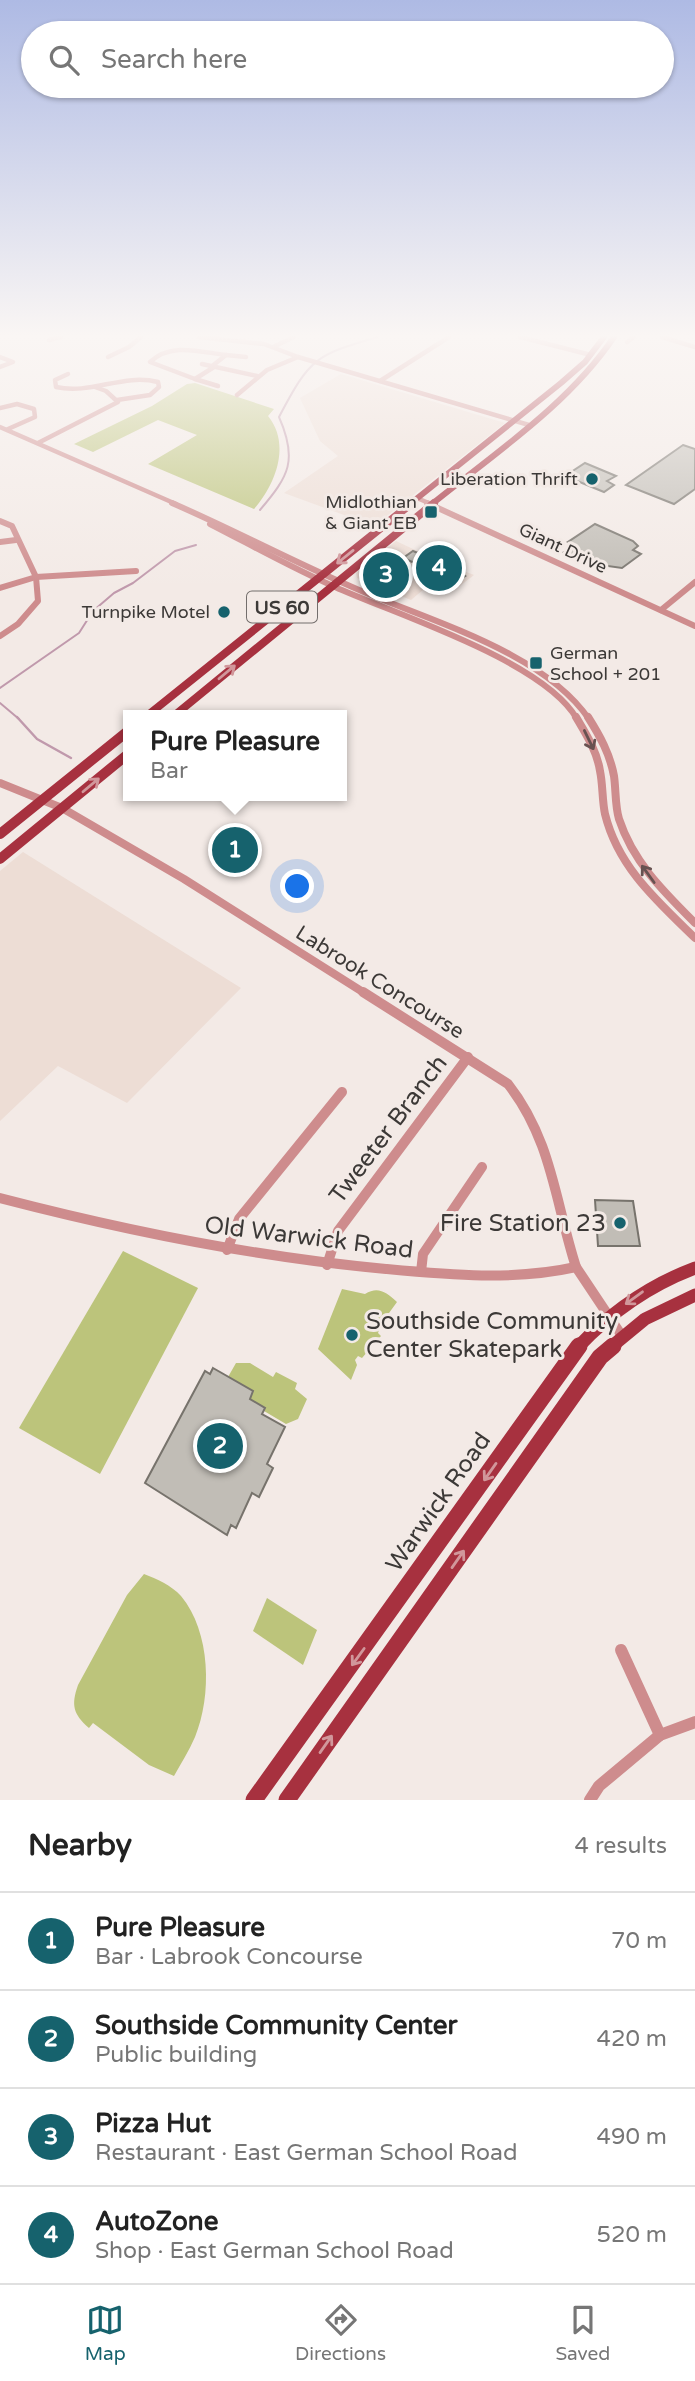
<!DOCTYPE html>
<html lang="en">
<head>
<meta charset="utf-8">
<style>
  :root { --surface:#fff; --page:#f6f6f6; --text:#222; --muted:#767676; --line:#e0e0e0; --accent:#16626d }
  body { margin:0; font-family:"Varela Round",sans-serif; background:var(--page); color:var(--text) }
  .you { position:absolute; left:298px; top:887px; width:24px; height:24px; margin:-18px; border:5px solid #fff; border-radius:50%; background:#1a73e8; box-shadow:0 0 0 10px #1a73e833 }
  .badge { display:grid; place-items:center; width:46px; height:46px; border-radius:50%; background:var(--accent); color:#fff; font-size:23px; font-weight:700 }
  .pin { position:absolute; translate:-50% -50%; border:4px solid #fff; box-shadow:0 2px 7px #0006 }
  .popup { position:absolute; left:123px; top:710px; width:224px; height:91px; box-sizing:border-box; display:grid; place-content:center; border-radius:0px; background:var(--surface); filter:drop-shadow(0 2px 5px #0005); font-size:23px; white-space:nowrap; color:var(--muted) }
  .popup b { font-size:26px; color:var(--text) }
  .popup::after { content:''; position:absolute; left:50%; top:100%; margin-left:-14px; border:14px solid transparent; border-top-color:var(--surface) }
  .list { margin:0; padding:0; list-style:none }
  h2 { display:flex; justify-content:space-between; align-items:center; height:91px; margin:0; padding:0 28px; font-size:30px }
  h2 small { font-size:23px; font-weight:400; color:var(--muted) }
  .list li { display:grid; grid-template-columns:46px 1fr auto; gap:21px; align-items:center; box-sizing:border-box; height:98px; padding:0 28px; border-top:2px solid var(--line) }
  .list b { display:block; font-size:26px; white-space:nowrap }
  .list p { margin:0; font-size:23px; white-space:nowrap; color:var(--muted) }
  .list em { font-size:23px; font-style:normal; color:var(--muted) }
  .icon { flex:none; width:38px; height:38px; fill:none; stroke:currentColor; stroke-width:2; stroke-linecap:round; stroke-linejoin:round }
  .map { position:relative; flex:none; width:695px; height:1800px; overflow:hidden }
  .search { position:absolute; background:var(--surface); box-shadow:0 2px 5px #0004; left:21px; right:21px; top:21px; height:77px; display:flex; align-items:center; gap:18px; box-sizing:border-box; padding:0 24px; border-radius:38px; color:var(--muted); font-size:26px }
  .sheet { height:483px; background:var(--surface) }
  nav { display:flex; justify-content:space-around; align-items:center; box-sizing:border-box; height:98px; border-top:2px solid var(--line); background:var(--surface); font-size:19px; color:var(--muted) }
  nav a { display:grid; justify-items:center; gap:4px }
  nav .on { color:var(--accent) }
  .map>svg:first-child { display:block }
</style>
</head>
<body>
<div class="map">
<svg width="695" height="1800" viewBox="0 0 695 1800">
  <rect width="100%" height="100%" fill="#f3eae6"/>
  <!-- built -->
  <g fill="#edddd5">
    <path d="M341,374l164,49 -131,103 -90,-33 54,-37 -18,-15 -20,-43z"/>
    <path d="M396,541l47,22 31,12 -22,17 -22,-8 -19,16 -54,-22 -1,-5z"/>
    <path d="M23,852l218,136 -114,115 -69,-37 -58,55v-250z"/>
  </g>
  <!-- green -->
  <g fill="#bcc47b">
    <path d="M195,383l79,26 -6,7c23,28 8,68 -14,93l-106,-45 49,-29 -39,-15 -65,32 -19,-8 78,-38 35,-22z"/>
    <path d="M123,1251l75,37 -98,186 -81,-46z"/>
    <path d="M342,1289l23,5c13,-8 21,-2 32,8l-16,22 -3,9 3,3 -19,22 -4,-2 -3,4 2,5 -6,15 -33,-31z"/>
    <path d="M236,1363h14l23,14 3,-5 21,11 -2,6 12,10 -9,20 -12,5 -22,-13 1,-3 -15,-9 3,-8 -25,-14z"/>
    <path d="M144,1574c13,5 27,11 37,22 30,36 31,100 14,141 -6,14 -14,26 -21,39l-25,-11 -56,-42 -4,5c-16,-14 -18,-23 -11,-43l49,-90z"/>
    <path d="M267,1598l50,32 -14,35 -50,-34z"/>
  </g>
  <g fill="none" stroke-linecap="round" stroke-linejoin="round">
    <!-- stream-far1 -->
    <g stroke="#c099ac" stroke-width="2">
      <path d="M260,510c29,-34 38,-50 19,-93 31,-59 36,-62 99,-80"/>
      <path d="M0,688l79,-55 14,-22 21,-18 19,-10 42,-32 21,-6"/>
      <path d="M0,703l19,16"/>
    </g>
    <!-- stream -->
    <path stroke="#c099ac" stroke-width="2.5" d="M17,717l20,22 34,19"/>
  </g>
  <!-- building -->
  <g fill="#c1bdb6" stroke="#77736c" stroke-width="2">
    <path d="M683,445l12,4v40l-21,15 -48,-19z"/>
    <path d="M585,463l31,13 -9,5 7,4 -10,7 -39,-16z"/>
    <path d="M595,524l38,17 5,5 -5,4 8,4 -19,14 -21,-3 -4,3 -33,-16 10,-7 -6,-3z"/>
    <path d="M413,551l24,10 28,15 -12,8 -12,-5 4,-3 -42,-18z"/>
    <path d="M595,1200l38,1 7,45h-42z"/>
    <path d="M213,1368l40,23 -3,8 15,9 -3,6 23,13 -18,37 6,4 -14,29 -7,-4 -16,35 -5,-3 -4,10 -82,-52 60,-112 5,3z"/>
  </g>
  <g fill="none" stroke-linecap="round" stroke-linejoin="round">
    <!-- minor-far4 -->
    <g stroke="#ce8c8d" stroke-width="4.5">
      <path d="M199,337l65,7 34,13 231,68"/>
      <path d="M520,337l71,18"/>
      <path d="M662,337l33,10"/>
      <path d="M49,340l12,-3"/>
      <path d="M627,342l7,-5"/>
      <path d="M275,346l19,-9"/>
      <path d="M226,355l20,2"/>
      <path d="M0,357l13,5 -13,5"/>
      <path d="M108,357l21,-10 12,-10"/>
      <path d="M202,364l55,12"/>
      <path d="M211,367l15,-12c-26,-3 -55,-13 -76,7l45,17 19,-12"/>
      <path d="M68,374l-13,6 1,7c35,8 67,-14 102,-5l1,5 -9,8 -33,5"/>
      <path d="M195,379l23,7"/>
      <path d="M380,381l69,-44"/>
      <path d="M237,395l30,-25 31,-13"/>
      <path d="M0,408l17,-4 17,5 1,8 -27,12"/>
      <path d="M0,427l176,77"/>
      <path d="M38,443l80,-41 -12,-11 -11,-4"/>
      <path d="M417,498l14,6"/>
    </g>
    <!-- minor-far3 -->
    <g stroke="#ce8c8d" stroke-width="6">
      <path d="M172,503c60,26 118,57 178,83 75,34 192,64 239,133"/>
      <path d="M427,503l268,123"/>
      <path d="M0,521l12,5 24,51 2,24 -20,23 -18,12"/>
      <path d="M210,524c41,21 82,44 125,63 62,28 209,74 242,132"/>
      <path d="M0,542l16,-2"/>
      <path d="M0,588l36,-11 100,-6"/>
      <path d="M661,610l34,-28"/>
    </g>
    <!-- minor-far2 -->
    <g stroke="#ce8c8d" stroke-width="8">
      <path d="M576,717c10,17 21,34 24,54 3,14 2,29 5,43 13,53 52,87 90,124"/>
      <path d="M588,717c12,19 22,37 26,59 2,14 1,30 5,43 14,43 45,73 76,104"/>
      <path d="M0,783l62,25 122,71 182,115"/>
    </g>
    <!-- minor-far1 -->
    <g stroke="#ce8c8d" stroke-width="10">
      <path d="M363,992l145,92c44,56 47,118 68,183"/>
      <path d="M0,1198c127,33 255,59 386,71 64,6 127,12 190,-2l46,69"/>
      <path d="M227,1250l12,-31 103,-127"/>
      <path d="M327,1265l11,-34 130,-174"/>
      <path d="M421,1272l2,-18 59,-87"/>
    </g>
    <!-- minor -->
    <g stroke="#ce8c8d" stroke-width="12">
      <path d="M621,1650l39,85"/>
      <path d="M590,1800l9,-14 61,-51 35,-13"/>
    </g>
    <!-- major-far4 -->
    <g stroke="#a7313f" stroke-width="6">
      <path d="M410,504l151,-121 24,-21 19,-25"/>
      <path d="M432,504c63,-51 136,-99 182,-167"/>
    </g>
    <!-- major-far3 -->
    <g stroke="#a7313f" stroke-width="8">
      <path d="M148,715l264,-212"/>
      <path d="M175,715l259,-212"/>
    </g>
    <!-- major-far2 -->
    <g stroke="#a7313f" stroke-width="10">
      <path d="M0,834l128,-103"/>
      <path d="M0,859l128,-105"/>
    </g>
    <!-- major-far1 -->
    <g stroke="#a7313f" stroke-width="13">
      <path d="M578,1347c33,-35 72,-62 117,-79"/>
      <path d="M611,1347l34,-28 50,-24"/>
    </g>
    <!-- major -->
    <g stroke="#a7313f" stroke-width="17">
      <path d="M254,1800l325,-454"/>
      <path d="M287,1800l313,-443 13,-11"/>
    </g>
  </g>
  <!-- one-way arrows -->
  <defs><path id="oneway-shaft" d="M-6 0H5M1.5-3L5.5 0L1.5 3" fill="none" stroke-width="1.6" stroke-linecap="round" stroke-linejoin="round" transform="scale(1.75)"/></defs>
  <g stroke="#d1979b">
    <use href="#oneway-shaft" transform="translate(345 557) rotate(141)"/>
    <use href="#oneway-shaft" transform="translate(227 672) rotate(-40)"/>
    <use href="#oneway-shaft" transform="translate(91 785) rotate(-40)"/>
    <use href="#oneway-shaft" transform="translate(634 1298) rotate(144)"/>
    <use href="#oneway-shaft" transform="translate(490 1472) rotate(125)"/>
    <use href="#oneway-shaft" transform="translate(458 1559) rotate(-55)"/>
    <use href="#oneway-shaft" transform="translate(358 1657) rotate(126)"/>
    <use href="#oneway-shaft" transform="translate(326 1744) rotate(-55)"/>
  </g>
  <g stroke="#685251">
    <use href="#oneway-shaft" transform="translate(589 740) rotate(64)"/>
    <use href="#oneway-shaft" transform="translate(648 874) rotate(-126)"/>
  </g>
  <!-- sky -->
  <linearGradient id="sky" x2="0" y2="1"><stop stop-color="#aebae4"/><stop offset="0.57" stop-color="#faf6f4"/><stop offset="1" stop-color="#faf6f4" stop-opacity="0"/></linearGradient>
  <rect width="695" height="589" fill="url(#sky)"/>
  <!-- markers -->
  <g fill="#16626d" stroke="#f3eae6" stroke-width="2.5">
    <circle cx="592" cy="479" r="7"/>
    <rect x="424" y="505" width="14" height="14" rx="3.5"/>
    <circle cx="224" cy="612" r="7"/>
    <rect x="529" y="656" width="14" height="14" rx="3.5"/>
    <circle cx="620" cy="1223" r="7"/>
    <circle cx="352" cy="1335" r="7"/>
  </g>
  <g text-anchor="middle" stroke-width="6" stroke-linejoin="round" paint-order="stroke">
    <!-- far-poi labels -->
    <g font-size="18" fill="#3c3937" stroke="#f3eae6" text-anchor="end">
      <text x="578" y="485">Liberation Thrift</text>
      <text x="417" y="508">Midlothian<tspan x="417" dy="21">&amp; Giant EB</tspan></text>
      <text x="210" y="618">Turnpike Motel</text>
      <text x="550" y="659" text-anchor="start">German<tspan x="550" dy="21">School + 201</tspan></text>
    </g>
    <!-- far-street labels -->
    <g font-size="18" fill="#3c3937" stroke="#f3eae6">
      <text transform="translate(563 548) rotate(25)" y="6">Giant Drive</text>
    </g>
    <!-- shield labels -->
    <rect fill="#f3eae6" stroke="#736e6c" stroke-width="2" x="247" y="591.5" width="70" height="31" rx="5"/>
    <g font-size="19" font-weight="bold" fill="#3c3937">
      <text x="282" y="614">US 60</text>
    </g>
    <!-- street labels -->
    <g font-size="21" fill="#3c3937" stroke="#f3eae6">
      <text transform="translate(380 982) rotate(32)" y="7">Labrook Concourse</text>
    </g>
    <!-- near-street labels -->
    <g font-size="24" fill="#3c3937" stroke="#f3eae6">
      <text transform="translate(388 1129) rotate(-53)" y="8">Tweeter Branch</text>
      <text transform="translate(309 1237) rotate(7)" y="8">Old Warwick Road</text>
      <text transform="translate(438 1502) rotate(-55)" y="8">Warwick Road</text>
    </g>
    <!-- near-poi labels -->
    <g font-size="24" fill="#3c3937" stroke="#f3eae6" text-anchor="end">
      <text x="606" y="1231">Fire Station 23</text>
      <text x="366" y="1329" text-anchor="start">Southside Community<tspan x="366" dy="28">Center Skatepark</tspan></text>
    </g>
  </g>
</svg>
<div class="you"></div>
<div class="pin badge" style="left:235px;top:850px">1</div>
<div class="popup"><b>Pure Pleasure</b>Bar</div>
<div class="pin badge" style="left:220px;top:1446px">2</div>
<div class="pin badge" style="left:386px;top:575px">3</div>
<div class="pin badge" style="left:439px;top:568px">4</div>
<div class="search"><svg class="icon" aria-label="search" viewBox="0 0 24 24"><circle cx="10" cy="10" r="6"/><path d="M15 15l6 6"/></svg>Search here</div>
</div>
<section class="sheet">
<h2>Nearby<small>4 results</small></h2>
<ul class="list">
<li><span class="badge">1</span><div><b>Pure Pleasure</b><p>Bar · Labrook Concourse</p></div><em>70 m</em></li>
<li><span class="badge">2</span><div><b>Southside Community Center</b><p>Public building</p></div><em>420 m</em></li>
<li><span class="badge">3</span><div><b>Pizza Hut</b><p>Restaurant · East German School Road</p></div><em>490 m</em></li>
<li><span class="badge">4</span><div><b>AutoZone</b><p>Shop · East German School Road</p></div><em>520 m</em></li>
</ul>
</section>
<nav>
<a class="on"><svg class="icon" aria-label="map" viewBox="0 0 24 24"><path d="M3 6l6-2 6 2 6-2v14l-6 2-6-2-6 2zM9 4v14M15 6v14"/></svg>Map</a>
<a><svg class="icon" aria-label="directions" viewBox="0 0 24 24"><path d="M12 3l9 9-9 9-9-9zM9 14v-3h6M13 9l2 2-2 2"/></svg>Directions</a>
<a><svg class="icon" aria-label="saved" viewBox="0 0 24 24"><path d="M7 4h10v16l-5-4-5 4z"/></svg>Saved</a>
</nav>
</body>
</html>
